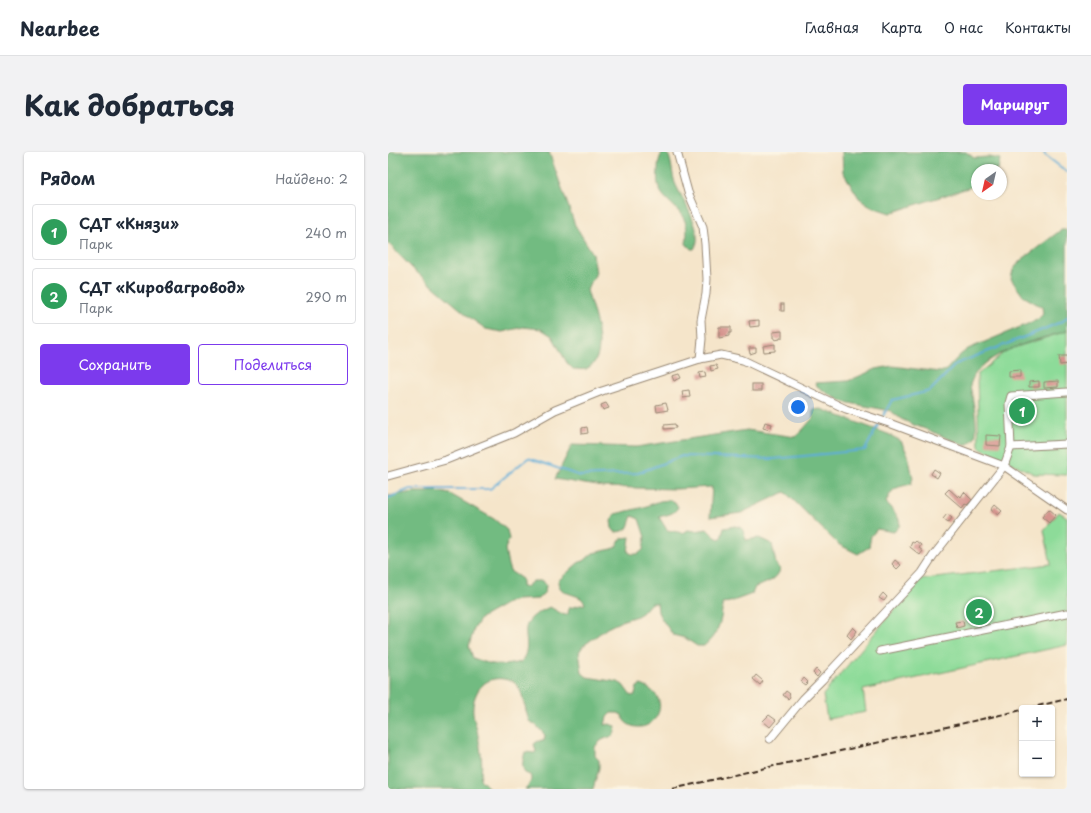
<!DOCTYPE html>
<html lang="ru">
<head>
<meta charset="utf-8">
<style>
  :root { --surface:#fff; --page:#f2f2f3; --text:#1f2937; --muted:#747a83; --line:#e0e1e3; --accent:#7c3aed }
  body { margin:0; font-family:"Playpen Sans",sans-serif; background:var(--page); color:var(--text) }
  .controls { position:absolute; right:12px; bottom:12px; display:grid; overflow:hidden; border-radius:4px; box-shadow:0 1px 3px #0004 }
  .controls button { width:36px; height:36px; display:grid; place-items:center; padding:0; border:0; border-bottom:1px solid var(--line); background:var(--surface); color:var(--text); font:20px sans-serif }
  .compass { position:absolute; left:583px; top:12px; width:36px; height:36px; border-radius:50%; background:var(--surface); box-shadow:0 1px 3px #0004; rotate:214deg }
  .you { position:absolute; left:410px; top:255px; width:14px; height:14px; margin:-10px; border:3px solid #fff; border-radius:50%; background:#1a73e8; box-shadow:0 0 0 6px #1a73e833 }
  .badge { display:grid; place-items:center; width:26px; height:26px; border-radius:50%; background:var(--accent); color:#fff; font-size:13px; font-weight:700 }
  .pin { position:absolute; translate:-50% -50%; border:2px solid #fff; box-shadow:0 1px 4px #0006 }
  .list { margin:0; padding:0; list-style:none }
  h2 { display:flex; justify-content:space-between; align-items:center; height:52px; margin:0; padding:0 16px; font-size:17px }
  h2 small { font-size:13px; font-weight:400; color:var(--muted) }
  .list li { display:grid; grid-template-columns:26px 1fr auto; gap:12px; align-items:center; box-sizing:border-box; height:56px; margin:0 8px 8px; padding:0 8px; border:1px solid var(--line); border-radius:4px }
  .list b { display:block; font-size:15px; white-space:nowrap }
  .list p { margin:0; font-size:13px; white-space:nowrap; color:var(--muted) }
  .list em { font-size:13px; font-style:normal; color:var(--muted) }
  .actions { display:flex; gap:8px; padding:12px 16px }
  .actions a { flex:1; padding:9px 0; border:1px solid var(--accent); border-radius:4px; text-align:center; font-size:14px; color:var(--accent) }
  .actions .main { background:var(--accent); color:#fff }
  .map { position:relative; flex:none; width:679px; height:637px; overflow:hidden; border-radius:4px }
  header { display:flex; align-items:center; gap:24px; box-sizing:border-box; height:56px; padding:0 20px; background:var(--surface); border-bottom:1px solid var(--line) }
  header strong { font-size:19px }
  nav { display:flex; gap:22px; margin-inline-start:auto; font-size:14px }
  .intro { display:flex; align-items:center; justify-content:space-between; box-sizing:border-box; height:96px; padding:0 24px }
  h1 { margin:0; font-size:28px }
  .button { padding:10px 18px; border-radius:4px; background:var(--accent); color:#fff; font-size:14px; font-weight:700 }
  main { display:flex; gap:24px; padding:0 24px }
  aside { flex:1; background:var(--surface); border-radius:4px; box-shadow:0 1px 3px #0004 }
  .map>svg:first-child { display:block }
</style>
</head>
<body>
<header>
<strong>Nearbee</strong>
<nav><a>Главная</a><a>Карта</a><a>О нас</a><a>Контакты</a></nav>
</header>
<div class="intro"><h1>Как добраться</h1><a class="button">Маршрут</a></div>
<main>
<aside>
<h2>Рядом<small>Найдено: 2</small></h2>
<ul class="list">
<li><span class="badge" style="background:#2e9e5b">1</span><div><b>СДТ «Князи»</b><p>Парк</p></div><em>240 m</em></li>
<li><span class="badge" style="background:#2e9e5b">2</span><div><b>СДТ «Кировагровод»</b><p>Парк</p></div><em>290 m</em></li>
</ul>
<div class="actions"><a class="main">Сохранить</a><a>Поделиться</a></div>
</aside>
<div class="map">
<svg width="679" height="637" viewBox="0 0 679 637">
  <rect width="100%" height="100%" fill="#fcf5e5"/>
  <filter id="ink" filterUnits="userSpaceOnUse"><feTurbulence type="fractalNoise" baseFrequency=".025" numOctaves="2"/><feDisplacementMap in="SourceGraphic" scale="8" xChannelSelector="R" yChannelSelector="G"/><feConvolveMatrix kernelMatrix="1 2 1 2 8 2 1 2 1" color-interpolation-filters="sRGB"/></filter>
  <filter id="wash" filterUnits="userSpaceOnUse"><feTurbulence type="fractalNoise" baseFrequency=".012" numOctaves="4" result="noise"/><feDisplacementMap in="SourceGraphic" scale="16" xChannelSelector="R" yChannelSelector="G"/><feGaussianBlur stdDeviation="0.9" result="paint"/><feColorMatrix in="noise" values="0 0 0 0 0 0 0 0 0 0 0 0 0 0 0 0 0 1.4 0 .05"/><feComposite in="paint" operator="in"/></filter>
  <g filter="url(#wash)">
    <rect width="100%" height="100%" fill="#f5e5ca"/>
    <!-- green -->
    <g fill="#8ddb99" stroke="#64825c">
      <path d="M679,179v144l-33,-1 -55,-27 -2,-72 30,-25z"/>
      <path d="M671,360l8,5v128l-204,45 3,22 -39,7 -4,-24 96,-115 132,-16 -7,-34z"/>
    </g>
    <!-- forest -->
    <g fill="#72bb81" stroke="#567250">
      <path d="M0,0h161l26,73 18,29 3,19 -9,17c5,20 25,67 -1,79 -3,1 -9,0 -13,0l-6,-6 -15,-27 -11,-7 -18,-2 -21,5 -16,-3 -13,-9 -60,-51 -25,-26z"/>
      <path d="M275,0h3l3,4c3,8 3,18 6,27 6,15 31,50 19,66h-3l-5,-5c1,-9 2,-17 -2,-25 -12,-21 -30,-20 -26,-49 0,-6 1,-13 5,-18z"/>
      <path d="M454,0h124l8,6 14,-1 12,2 -2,11h-21v15l-87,28 -18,-6 -13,-9 -16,-26z"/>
      <path d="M673,78h6v101c-27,8 -75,19 -92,43 -2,3 -4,8 -5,11 2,11 9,43 5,52 -1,3 -5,5 -7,7h-7l-33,-14 -14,-5 -13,-6 -10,-8 -47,-9 -14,-7 -13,-9 -2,-3 33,-2 28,-12 16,-3 48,6 6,-2 14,-15 8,-6 69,-29 6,-6 -1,-7 -19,-11 -12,-17 2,-9 7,-9z"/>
      <path d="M433,257l67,25 13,7 7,14 5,23 -2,6c-16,4 -18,3 -25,18 6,9 13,12 14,23l-6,7 -17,-3 -6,7 -2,11 -11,7 -20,-10 -53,-52 -44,21 -31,4 2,-30 -37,2 -72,-2 -48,-8 17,-34 64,2 111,-17 49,7 17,-19v-8z"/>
      <path d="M48,339l14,3 16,9 28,16 13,11 2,9 -4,10 3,16 2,6 12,8v8h4l7,-6h10l3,4 -1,7 -7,7 -21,1 -8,2 -28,16 -7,11 -5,17 4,12c19,7 28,9 48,4 17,-23 -14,-37 29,-55l14,8 4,-1 1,-6 16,-4c-4,-13 -26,-6 -27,-23l20,-18 7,-3 8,-7 19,-4 4,-2 3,-6 4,-3 7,-1 -2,15 4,2h6l5,-4 2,-13 -6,-18 -7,-3c-5,12 -2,15 -17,16l-3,-4 -1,-7 4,-7 29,-7 16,-6 10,-1 5,2 3,5c-3,7 -12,8 -19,10l8,13 16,3 5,-3 8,1 11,-2 7,7 5,3 2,-1 3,-10 11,-2 7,2 4,12 13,-2 13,6 4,20 4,5c-2,11 -16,15 -25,18l-3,7 -22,8 -8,1c1,18 -5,32 -18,43h-7l-12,-8 -12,-3 -12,-17 -3,-6 -1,-9h-6l-9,10 -5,3 -13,4 -17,8 -24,18 -4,6 3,21 5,4 31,5 5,3 8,11 4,-1 2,-8 4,-2c35,12 14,49 -9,41 -5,-2 -9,-5 -10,-11l-4,-2h-7l-4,4 -2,8 4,-1 7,2c-2,12 -2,9 -12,13 -3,1 -7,5 -9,8v9l4,4v8l-6,21h-68c4,-5 8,-8 5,-14l-5,-2c-4,-7 -2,-13 0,-21l9,1 2,-1 -2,-8 4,-3h6l1,-6 -9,-10 -7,-4c-4,-11 -6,-34 -16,-40 -2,-1 -7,-1 -9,-2 -18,-3 -29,10 -31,27 -1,8 2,17 4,24 3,17 7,33 3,49l8,8 1,2h-101v-293l26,-4h13z"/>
    </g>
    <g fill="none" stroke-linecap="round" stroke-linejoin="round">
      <!-- stream -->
      <g stroke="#5eadd8" stroke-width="2">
        <path d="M656,0l1,3 22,17"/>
        <path d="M495,264l9,-16 38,-9 26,-27 81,-32 26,-11 4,-4"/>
        <path d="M0,346l22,-9h80l38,-31 52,18 58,-3 44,-17 91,3 92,-9 13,-25"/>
      </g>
    </g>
    <g id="blocks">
      <!-- building -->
      <g fill="#d5948e">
        <rect x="393" y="152" width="3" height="7"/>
        <path d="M371,168v6l-9,1 -1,-6z"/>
        <path d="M331,175h12v6h-2v3l-10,2z"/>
        <path d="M394,179v7h-2v1l-5,1v-2h-2v-6z"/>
        <path d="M387,192v7l-11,1 -1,-6z"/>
        <path d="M361,196h7v4l-6,2z"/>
        <path d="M671,204h8v8l-7,1z"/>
        <path d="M328,213l2,4 -7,2 -1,-5z"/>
        <path d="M632,218v7h-11v-6z"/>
        <path d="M317,220l1,5 -6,1 -1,-5z"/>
        <path d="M291,222l2,4 -7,3 -2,-5z"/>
        <path d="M651,229v6h-10v-5z"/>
        <path d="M670,229v6l-14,1v-6z"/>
        <rect x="364" y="232" width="9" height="7"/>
        <path d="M301,238l1,7 -7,1 -1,-7z"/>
        <path d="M218,251l3,5 -6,2 -2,-5z"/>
        <path d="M278,251l2,7 -11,2 -1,-7z"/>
        <path d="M377,270l7,2 -2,6 -7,-2z"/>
        <path d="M287,272l1,4 -12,1v-4z"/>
        <path d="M199,275l1,6 -6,1v-6z"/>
        <path d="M598,283l15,1 -1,10 -14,-1z"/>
        <path d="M546,317l6,4 -3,5 -6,-4z"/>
        <path d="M561,337l9,8 1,-2 2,2 3,-5 8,8 -5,5 -2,-1 -3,4 -17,-15z"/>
        <path d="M607,353l7,6 -4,4 -7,-5z"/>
        <path d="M661,357l7,6 -7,8 -7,-6z"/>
        <path d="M559,362l5,4 -4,5 -5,-4z"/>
        <path d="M528,389l5,4 -2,3 4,3 -3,4 -10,-8 2,-5 2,1z"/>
        <path d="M507,408l6,5 -4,4 -5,-5z"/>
        <path d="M495,441l4,4 -3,4 -5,-3z"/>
        <path d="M575,469l1,5 -7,2 -2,-6z"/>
        <path d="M465,475l4,4 -6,8 -4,-4z"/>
        <path d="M428,517l4,4 -3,4 -4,-4z"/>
        <path d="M368,523l7,6 -3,4 -7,-6z"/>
        <path d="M416,526l4,4 -3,3 -4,-3z"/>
        <path d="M398,539l4,3 -1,1 1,2 -2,2 -5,-4z"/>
        <path d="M381,563l7,5 -6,7 -7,-6z"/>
      </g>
    </g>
  </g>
  <g filter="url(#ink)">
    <use href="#blocks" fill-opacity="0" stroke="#988874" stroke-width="1"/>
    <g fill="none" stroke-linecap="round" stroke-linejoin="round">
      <!-- minor casing -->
      <g stroke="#988874" stroke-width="9">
        <g id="minor">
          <path d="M289,0l11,40 15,35 2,17 2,35 -1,15 -5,26 1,19 -2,20"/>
          <path d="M623,295l56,-3"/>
          <path d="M0,324l58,-16 68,-27 41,-23 47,-19 98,-32 21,-4 22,5 103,49 43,14 115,43 63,44"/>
          <path d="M492,499l187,-38"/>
          <path d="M382,587l33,-40 19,-19 100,-107 11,-17 71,-90 7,-19 -2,-44 2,-7 56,-4"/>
        </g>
      </g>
      <!-- minor -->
      <use href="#minor" stroke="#fff" stroke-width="7"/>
      <!-- rail -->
      <g stroke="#3b2a1e" stroke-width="2" stroke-dasharray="6 3" stroke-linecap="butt">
        <path d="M641,556l38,-9"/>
        <path d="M284,637l350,-79"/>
      </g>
    </g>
  </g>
</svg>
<div class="controls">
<button>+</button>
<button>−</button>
</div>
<svg class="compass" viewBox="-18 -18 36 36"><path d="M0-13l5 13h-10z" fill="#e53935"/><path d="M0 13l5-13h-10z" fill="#747a83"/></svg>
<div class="you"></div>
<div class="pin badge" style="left:634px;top:259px;background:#2e9e5b">1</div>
<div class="pin badge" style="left:591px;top:460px;background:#2e9e5b">2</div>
</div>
</main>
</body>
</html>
